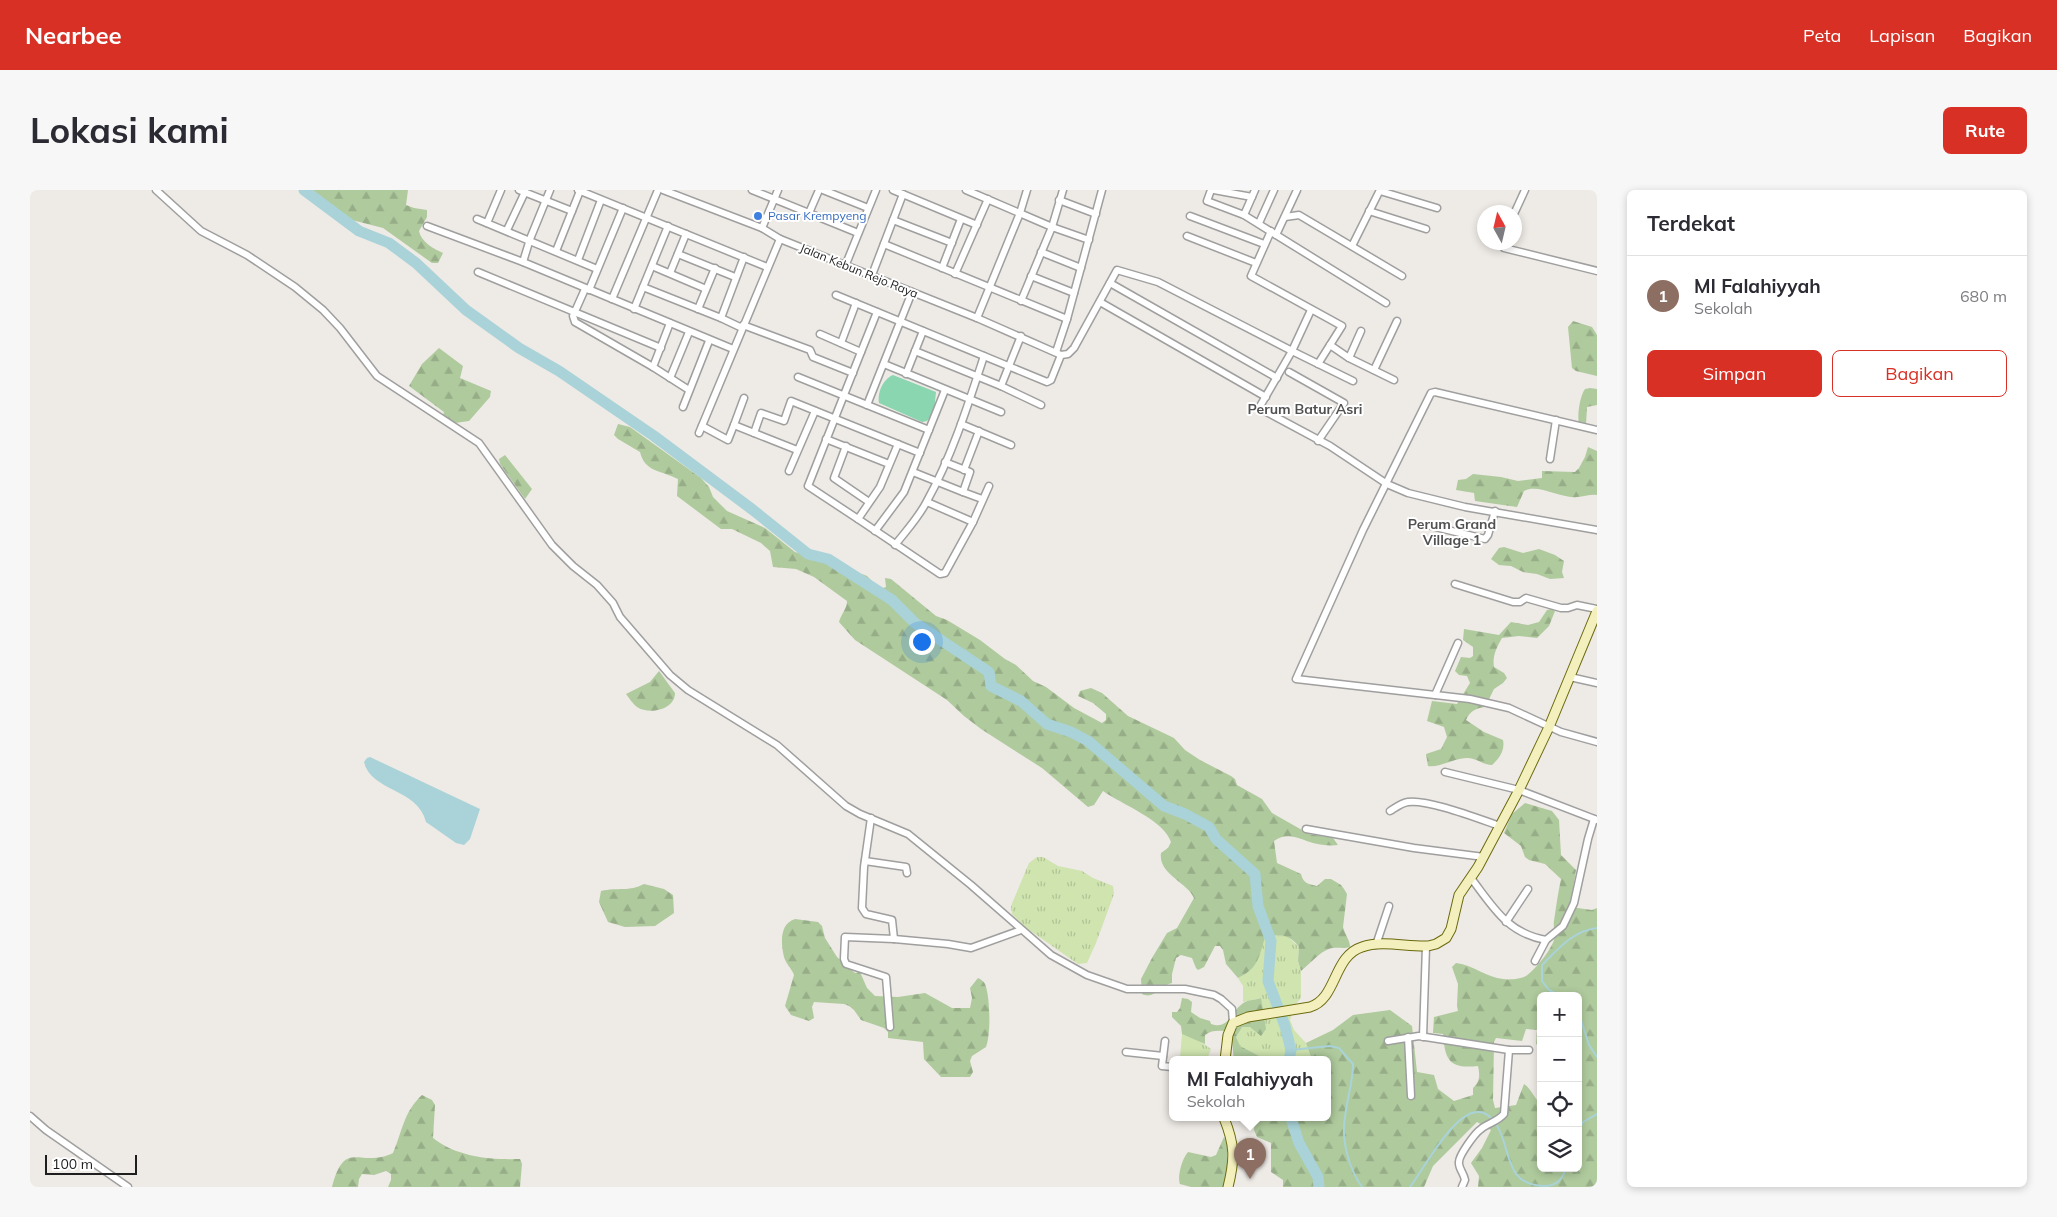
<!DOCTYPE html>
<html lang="id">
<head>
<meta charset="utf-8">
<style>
	body { margin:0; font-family:Mulish,sans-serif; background:#f7f7f7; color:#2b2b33 }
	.controls { position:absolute; right:15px; bottom:15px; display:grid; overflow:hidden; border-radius:8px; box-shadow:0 2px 8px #0003 }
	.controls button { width:45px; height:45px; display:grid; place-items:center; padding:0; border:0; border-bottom:1px solid #e1e1e2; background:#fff; color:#2b2b33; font:25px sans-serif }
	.compass { position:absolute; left:1447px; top:15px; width:45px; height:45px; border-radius:50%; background:#fff; box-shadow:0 2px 8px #0003; rotate:352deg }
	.scale { position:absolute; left:15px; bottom:12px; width:92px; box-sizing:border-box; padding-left:5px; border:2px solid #1e1e1e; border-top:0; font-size:14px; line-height:18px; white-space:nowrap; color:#1e1e1e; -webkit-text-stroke:4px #fff; paint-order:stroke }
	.you { position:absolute; left:891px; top:451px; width:18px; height:18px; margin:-12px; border:4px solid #fff; border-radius:50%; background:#1a73e8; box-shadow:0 0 0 8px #1a73e833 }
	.badge { display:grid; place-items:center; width:32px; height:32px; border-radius:50%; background:#d93025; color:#fff; font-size:16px; font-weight:700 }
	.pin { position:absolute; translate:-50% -41px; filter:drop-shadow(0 1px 2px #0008) }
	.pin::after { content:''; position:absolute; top:26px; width:18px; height:15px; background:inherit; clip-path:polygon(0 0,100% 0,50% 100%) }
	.popup { position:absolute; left:1139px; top:866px; width:162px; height:65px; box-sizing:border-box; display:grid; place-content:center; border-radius:8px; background:#fff; filter:drop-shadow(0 1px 4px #0005); font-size:16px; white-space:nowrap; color:#7c7c81 }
	.popup b { font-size:19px; color:#2b2b33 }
	.popup::after { content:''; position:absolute; left:50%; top:100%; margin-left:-10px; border:10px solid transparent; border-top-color:#fff }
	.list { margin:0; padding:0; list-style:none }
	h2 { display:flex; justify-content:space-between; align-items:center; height:65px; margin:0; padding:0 20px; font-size:21px }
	h2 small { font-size:16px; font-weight:400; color:#7c7c81 }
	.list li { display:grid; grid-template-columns:32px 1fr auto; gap:15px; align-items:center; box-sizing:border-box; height:80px; padding:0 20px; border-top:1px solid #e1e1e2 }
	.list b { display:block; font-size:19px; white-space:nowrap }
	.list p { margin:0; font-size:16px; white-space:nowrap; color:#7c7c81 }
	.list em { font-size:16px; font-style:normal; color:#7c7c81 }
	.actions { display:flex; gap:10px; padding:15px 20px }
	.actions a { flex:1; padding:11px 0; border:1px solid #d93025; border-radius:8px; text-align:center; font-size:18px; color:#d93025 }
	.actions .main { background:#d93025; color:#fff }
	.icon { flex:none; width:28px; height:28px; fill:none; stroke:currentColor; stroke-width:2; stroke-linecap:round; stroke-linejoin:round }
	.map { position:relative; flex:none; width:1567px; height:997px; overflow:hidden; border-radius:8px }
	header { display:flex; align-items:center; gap:30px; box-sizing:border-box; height:70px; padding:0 25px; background:#d93025; color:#fff }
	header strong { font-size:24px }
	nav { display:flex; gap:28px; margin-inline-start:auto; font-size:18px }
	.intro { display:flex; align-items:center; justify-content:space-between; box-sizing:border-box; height:120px; padding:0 30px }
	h1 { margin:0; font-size:35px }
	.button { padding:12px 22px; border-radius:8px; background:#d93025; color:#fff; font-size:18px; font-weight:700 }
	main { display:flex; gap:30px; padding:0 30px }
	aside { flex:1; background:#fff; border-radius:8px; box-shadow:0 2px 8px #0003 }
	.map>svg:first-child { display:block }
	.grass { fill:url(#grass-tufts) }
	.forest { fill:url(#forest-firs); fill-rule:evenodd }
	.pitch { fill:#8ad6b0 }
	.water { fill:#a9d3d8 }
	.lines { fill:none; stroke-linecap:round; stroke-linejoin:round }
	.stream { stroke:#a9d3d8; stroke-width:2 }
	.river { stroke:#a9d3d8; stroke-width:11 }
	.street-casing { stroke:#9f9f9f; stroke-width:9 }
	.secondary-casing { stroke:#6b6a0f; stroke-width:11 }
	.street { stroke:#fff; stroke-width:6 }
	.secondary { stroke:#f4f0bd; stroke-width:9 }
	.shop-dot { fill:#3f7fe0; stroke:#fff; stroke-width:2 }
	.labels { text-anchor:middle; stroke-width:4; stroke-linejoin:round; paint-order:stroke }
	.shop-label { font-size:12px; fill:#366cbe; stroke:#fff; text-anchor:start }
	.street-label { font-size:12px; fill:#1e1e1e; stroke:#fff }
	.neighbourhood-label { font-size:14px; font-weight:bold; fill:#515151; stroke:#fff }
</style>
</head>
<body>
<header>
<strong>Nearbee</strong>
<nav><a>Peta</a><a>Lapisan</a><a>Bagikan</a></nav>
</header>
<div class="intro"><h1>Lokasi kami</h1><a class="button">Rute</a></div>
<main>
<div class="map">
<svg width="1567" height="997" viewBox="0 0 1567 997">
	<defs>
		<pattern id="grass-tufts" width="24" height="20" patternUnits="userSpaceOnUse" patternTransform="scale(1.25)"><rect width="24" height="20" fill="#cfe4af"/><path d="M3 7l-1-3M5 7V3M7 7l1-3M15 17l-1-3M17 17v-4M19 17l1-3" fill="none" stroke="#b1c396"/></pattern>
		<pattern id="forest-firs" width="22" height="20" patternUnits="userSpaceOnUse" patternTransform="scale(1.25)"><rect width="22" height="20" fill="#afca9d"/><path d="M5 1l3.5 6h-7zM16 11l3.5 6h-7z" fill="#96ad87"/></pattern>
	</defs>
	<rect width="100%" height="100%" fill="#eeeae5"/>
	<!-- grass -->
	<g class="grass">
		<path d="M1007 667H1013L1028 676 1052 681 1063 688 1083 696 1084 704 1066 753 1057 773 1048 774 995 737 982 724 981 716 999 673Z"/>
		<path d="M1246 745 1257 746 1269 757 1268 771 1271 782V808L1265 815 1260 830 1264 840 1276 853 1282 870H1233L1231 867 1209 856 1206 847 1211 837H1220L1231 808 1213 812V796L1208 788C1226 780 1229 766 1234 748Z"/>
		<path d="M1152 844 1165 848 1181 859 1177 870H1154L1150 868Z"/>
	</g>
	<!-- forest -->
	<g class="forest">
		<path d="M282 0H378L376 15 384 18 397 20V27L389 41C391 52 404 59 413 63L408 73H402L353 38 318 29Z"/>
		<path d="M1543 131 1562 137 1567 145V186L1546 181 1542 178 1538 137Z"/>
		<path d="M409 158 433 176 430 188 461 201 460 207 439 231 425 233 413 226 414 222 379 196 392 174Z"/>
		<path d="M1560 198 1567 199V215L1557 217 1556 235 1549 233C1547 224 1550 206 1555 199Z"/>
		<path d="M588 234 600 237 671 288 679 297 683 307 697 321 735 338 765 362 789 369 820 385 832 384 837 386 850 399 856 397 855 388 861 389 906 426 917 430 950 450 975 469 986 475 1003 491 1016 497 1044 518 1072 533 1076 530V524L1063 513 1048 506 1050 501 1061 498 1072 503 1098 526 1144 548 1155 560 1170 570 1201 586 1205 589 1207 595 1232 609 1242 623 1279 644 1303 648 1308 655C1300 656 1291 655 1283 653 1270 649 1258 641 1244 651L1247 673 1271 684C1273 693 1278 694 1287 696L1295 689H1301L1311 695 1314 699 1317 704 1313 737C1315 745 1320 750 1320 757 1313 759 1309 757 1303 758 1292 759 1280 774 1271 781L1268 771 1269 757C1259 744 1249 744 1235 747 1229 767 1228 779 1208 788L1196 774 1193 760 1190 756H1185L1174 777 1168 780 1166 778 1162 768 1151 765 1146 768 1142 784V793C1131 795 1124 810 1112 804L1111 789 1122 768 1137 743 1147 738 1164 708C1157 692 1128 684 1131 663L1138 658 1141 652C1134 630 1091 614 1073 601L1064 615 1058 617 1012 578 951 539 934 526 917 510 825 450 809 432C811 424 817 419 817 411L784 387 766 379 743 377 740 361 731 353 702 339H691L647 306 648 289C630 280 615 282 610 262L588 249 584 245Z"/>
		<path d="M1558 257 1567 261V305C1560 304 1554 307 1547 307 1531 309 1508 293 1494 301L1487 317 1445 311 1444 303 1426 300 1428 290 1436 289 1443 284 1471 287 1488 291 1512 288V281L1545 282 1549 278 1555 267Z"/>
		<path d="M475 265 502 299 495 309 470 274 469 269Z"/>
		<path d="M1474 357 1493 363 1509 359 1525 365 1534 371 1532 382 1534 388 1520 389 1507 384 1493 382 1481 376 1469 375 1461 369 1469 358Z"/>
		<path d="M1521 419 1525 421 1519 436 1507 448 1489 446 1472 448C1467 457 1462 466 1464 477L1474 483 1477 488 1473 493 1464 499 1455 517C1446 518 1440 521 1436 530L1454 542 1473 550C1475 560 1470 568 1462 575 1452 575 1446 567 1436 568 1423 569 1408 578 1398 576L1396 564 1411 559 1417 547 1414 537 1397 531 1402 511 1427 514 1440 493 1437 486 1429 485 1425 481 1431 467 1440 468 1443 466V457L1433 450 1434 439 1469 445 1481 432 1498 435 1509 432 1517 420Z"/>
		<path d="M629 481 645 503C645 520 619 525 607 517 603 514 599 508 596 504L620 492Z"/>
		<path d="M1495 613 1522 621 1529 630 1531 665 1546 680 1540 717 1562 720 1567 718V997H1448L1449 986 1441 973 1452 958 1461 940 1447 932 1403 976 1394 997H1253V990L1241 982V953L1227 947 1224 940 1225 928H1298V870H1282L1276 853 1303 840 1323 825 1360 820 1382 836 1387 882 1404 885 1408 899 1424 911 1443 905V898C1450 891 1450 886 1448 876 1420 879 1415 871 1413 844L1403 843 1404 827 1428 821 1427 816 1428 794 1422 777 1426 773C1444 775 1457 788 1473 789 1479 790 1491 789 1496 786 1505 780 1524 757 1525 746 1525 741 1523 736 1524 731 1526 717 1528 703 1531 689L1515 674 1499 670 1495 667 1491 656 1474 643 1482 624ZM1511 806H1548V978H1511V913C1503 908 1502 899 1494 894L1486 915 1465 918 1463 910 1464 852 1466 848 1492 851 1496 839 1507 840 1506 854 1511 857Z"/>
		<path d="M614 694 634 699 643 705 644 723 625 736 595 737 578 732 569 712 571 701C588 697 599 702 614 694Z"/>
		<path d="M765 729 788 732 792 736 795 748 807 767 825 783 830 782 837 798 845 806 868 807 895 803 922 818H940L942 808 940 798 948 788C952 790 955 792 956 797 960 810 961 845 956 857L942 866 940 871 943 882 940 887H911L894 869 893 852 858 848V842L854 838 831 830 824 820 819 816 814 814 784 812 782 817 784 828 779 831 761 825 755 816 764 785C762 779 756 774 754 767 751 754 749 734 765 729Z"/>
		<path d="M1152 808 1158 809 1162 812 1161 822 1170 828 1180 831 1181 834C1199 840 1201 822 1212 814 1216 810 1225 810 1231 808L1236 839 1231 846 1220 837H1212L1206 847 1210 856 1231 867 1233 870H1204L1201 842C1192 841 1183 839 1175 845V854L1152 844 1151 836 1142 827V822H1147L1150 818Z"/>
		<path d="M392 905 402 910 405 915 403 948C427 967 460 970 490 969L492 974 490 997H358L361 990V984L356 981 344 985 332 984 329 989 328 997H302C315 947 330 979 363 963 373 940 373 923 392 905Z"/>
		<path d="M1194 947 1197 950V980L1193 997H1161L1150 994C1147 986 1152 969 1158 962L1181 967 1186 965Z"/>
	</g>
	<!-- pitch -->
	<path class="pitch" d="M863 185 906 202 904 222 897 231 892 232 849 213C847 203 853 189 863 185Z"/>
	<!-- water -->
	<path class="water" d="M340 567 450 619 440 649 434 655 426 653 396 632C388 598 341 602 334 572L337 568Z"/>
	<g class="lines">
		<!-- stream -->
		<g class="stream">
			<path d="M1530 806 1519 800 1512 791V775C1529 758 1543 741 1567 738"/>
			<path d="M1548 821 1559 855 1567 867"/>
			<path d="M1261 860 1300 856 1309 858 1323 874C1323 892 1317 909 1315 927 1311 950 1319 979 1332 997"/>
			<path d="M1466 934C1482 958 1473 995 1514 996 1527 996 1532 990 1536 978"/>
			<path d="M1548 941 1553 932 1567 924"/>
			<path d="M1380 997C1394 980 1435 896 1463 930"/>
		</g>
		<!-- river -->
		<g class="river">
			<path d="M274 0 329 41 359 53 386 73 436 120 489 158 529 181 624 246 723 320 778 364 798 369 862 410 885 433 959 482 961 496 991 511 1017 534 1041 542 1058 551 1134 616 1155 624 1179 637 1186 649 1225 684 1228 716 1241 751 1238 791 1255 836 1261 860 1259 870"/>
			<path d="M1261 928 1269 953 1288 987 1289 997"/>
		</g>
		<!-- street casing -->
		<g class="street-casing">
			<g id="street">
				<path d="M126 0 171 41 217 65 265 97 293 120 310 138 347 186 449 253 522 355 543 376 567 395 583 413 590 427 640 485 658 500 747 555 816 616 830 624 878 644 941 695 1021 765 1057 785 1097 799H1155L1184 805 1191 809 1202 819 1203 833"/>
				<path d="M489 0 542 21"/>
				<path d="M548 0 737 77"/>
				<path d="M633 0 732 38 750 49 947 128 1031 165 1038 164 1044 158 1087 80 1128 92 1262 161 1281 120"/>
				<path d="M722 0 828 43"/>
				<path d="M793 0 838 18"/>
				<path d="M863 0 947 35"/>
				<path d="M936 0 1022 37 1059 50"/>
				<path d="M1181 0 1177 11 1214 25 1356 113"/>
				<path d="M1184 0 1222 7"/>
				<path d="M1350 1 1407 18"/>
				<path d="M1029 10 1066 24"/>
				<path d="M1339 21 1396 39"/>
				<path d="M779 23 789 0"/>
				<path d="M1484 24 1495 0"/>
				<path d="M1214 25 1225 0"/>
				<path d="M1160 26 1234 54"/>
				<path d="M1255 27 1269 25 1372 86"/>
				<path d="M447 29 567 79"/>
				<path d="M863 30 922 53"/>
				<path d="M457 33 471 0"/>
				<path d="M1229 33 1244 0"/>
				<path d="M397 36 493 72 703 159"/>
				<path d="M732 38 748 0"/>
				<path d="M477 40 495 2"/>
				<path d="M1241 41 1221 86 1312 136 1288 174"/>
				<path d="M1246 45 1267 0"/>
				<path d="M1157 46 1226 73"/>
				<path d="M1472 52 1474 58 1567 81"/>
				<path d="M854 54 1037 129"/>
				<path d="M1322 56 1350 0"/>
				<path d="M526 61 550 1"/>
				<path d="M1011 62 1051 78"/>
				<path d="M648 64 705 87"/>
				<path d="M548 70 571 10"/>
				<path d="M493 72 500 49 520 0"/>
				<path d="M816 74 846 0"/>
				<path d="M622 76 676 99"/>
				<path d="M912 78 931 29"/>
				<path d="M448 82 631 158"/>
				<path d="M640 83 656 44"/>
				<path d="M925 84 958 9"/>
				<path d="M842 85 873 4"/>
				<path d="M1001 86 1044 103"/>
				<path d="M1080 93 1247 188"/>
				<path d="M613 97 691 128 712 138"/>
				<path d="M555 99 543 126 545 132 623 177"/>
				<path d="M559 100 593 18"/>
				<path d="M806 105 1017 192 1021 190 1031 165"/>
				<path d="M582 109 628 0"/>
				<path d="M991 111 1022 37 1033 0"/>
				<path d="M1070 112 1236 207"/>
				<path d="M604 119 638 36"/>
				<path d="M668 119 685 78"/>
				<path d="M691 128 714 67"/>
				<path d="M947 128 990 23 997 0"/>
				<path d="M640 133 623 177 659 200"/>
				<path d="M713 135 780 160 783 167 823 183"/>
				<path d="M790 144 831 162 778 296 828 329"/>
				<path d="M811 153 826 113"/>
				<path d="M1300 155 1319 168 1364 190"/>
				<path d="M885 161 971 196 1011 215"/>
				<path d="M831 162 847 122"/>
				<path d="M1026 162 1037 129 1072 0"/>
				<path d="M1319 168 1331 141"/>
				<path d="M854 174 971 222"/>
				<path d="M1344 180 1367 131"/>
				<path d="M1259 182 1314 213 1288 251"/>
				<path d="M876 184 893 141"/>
				<path d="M768 187 899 240"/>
				<path d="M640 188 659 142"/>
				<path d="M1323 191 1262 161 1229 218 1300 256 1357 294 1378 303 1435 317 1567 340"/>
				<path d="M971 196 991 146"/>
				<path d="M714 208 704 235 767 260"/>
				<path d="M837 215 882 102"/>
				<path d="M653 217 679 151"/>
				<path d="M931 234 981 255"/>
				<path d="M672 236 698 250 704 235"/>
				<path d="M1567 240 1405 202 1401 203 1333 340 1266 489 1440 509 1479 518 1531 542 1567 552"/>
				<path d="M669 243 750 49"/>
				<path d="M724 243 731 223 754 231 761 211 890 263"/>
				<path d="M796 249 859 274"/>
				<path d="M868 254 850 297 828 329 910 384 915 383 943 332 959 296"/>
				<path d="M816 256 804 288 839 312"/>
				<path d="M1520 269 1526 230"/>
				<path d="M915 272 940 282 933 302 952 309"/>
				<path d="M934 280 949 241"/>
				<path d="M759 281 785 221"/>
				<path d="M883 282 933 302"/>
				<path d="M897 312 943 332"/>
				<path d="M1397 335 1455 349 1458 345 1465 321"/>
				<path d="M845 341 874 302 915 200"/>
				<path d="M865 355C876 341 889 327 897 311 922 266 938 215 954 166"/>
				<path d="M1425 394 1483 412H1490L1496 408 1531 418H1538L1547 415 1567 419"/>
				<path d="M1540 487 1567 493"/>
				<path d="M1405 505 1428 453"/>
				<path d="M1415 582 1489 600 1567 630"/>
				<path d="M1360 621C1365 618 1371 613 1378 612 1398 609 1449 629 1470 636"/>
				<path d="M841 628 834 677 832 718 836 724 862 730 864 749"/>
				<path d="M1276 639 1384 658 1454 667"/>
				<path d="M835 671 876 677 877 683"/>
				<path d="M1441 688C1463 717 1477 743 1516 750"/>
				<path d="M1476 732 1498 699"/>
				<path d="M1346 755 1359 716"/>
				<path d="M1505 771 1516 750 1533 736 1544 713 1558 649 1564 629"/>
				<path d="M860 837 856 787 816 774 814 769 815 747 864 749 918 754 941 758 991 740"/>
				<path d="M1378 847 1381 906"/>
				<path d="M1393 847 1396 756"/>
				<path d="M1135 851 1132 876 1142 877"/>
				<path d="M1358 851 1389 846 1479 860H1499"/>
				<path d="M1096 862 1133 866"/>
				<path d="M0 926 16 940 98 997"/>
				<path d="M1432 997 1435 990C1434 983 1428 978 1429 972 1429 965 1445 943 1451 939 1458 933 1467 932 1474 924L1479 860"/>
			</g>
		</g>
		<!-- secondary casing -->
		<g class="secondary-casing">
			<g id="secondary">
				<path d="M1195 870 1198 845 1203 833 1218 827 1280 817C1307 809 1303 766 1332 757 1352 750 1377 757 1398 756L1406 754 1416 748 1421 739 1429 705 1448 677 1489 600 1519 537 1567 421"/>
				<path d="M1194 928C1205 955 1205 969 1198 997"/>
			</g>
		</g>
		<!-- street -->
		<use href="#street" class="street"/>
		<!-- secondary -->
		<use href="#secondary" class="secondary"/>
	</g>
	<!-- markers -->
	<circle class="shop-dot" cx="728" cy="26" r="5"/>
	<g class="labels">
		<!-- shop labels -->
		<g class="shop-label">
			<text x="738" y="30">Pasar Krempyeng</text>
		</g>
		<!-- street labels -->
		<g class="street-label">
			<text transform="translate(829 81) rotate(22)" y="4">Jalan Kebun Rejo Raya</text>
		</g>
		<!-- neighbourhood labels -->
		<g class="neighbourhood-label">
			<text x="1275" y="224">Perum Batur Asri</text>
			<text x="1422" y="339">Perum Grand<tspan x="1422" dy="16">Village 1</tspan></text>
		</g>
	</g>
</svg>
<div class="controls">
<button>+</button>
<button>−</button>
<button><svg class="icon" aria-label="locate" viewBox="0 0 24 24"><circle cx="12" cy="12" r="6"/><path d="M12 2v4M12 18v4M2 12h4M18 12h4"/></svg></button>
<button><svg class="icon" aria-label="layers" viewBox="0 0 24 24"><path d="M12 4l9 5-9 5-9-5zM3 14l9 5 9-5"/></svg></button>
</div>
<svg class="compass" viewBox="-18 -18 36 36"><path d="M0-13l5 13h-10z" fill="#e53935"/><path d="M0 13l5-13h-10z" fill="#7c7c81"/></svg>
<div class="scale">100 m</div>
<div class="you"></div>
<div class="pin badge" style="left:1220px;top:989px;background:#8d6e63">1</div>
<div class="popup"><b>MI Falahiyyah</b>Sekolah</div>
</div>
<aside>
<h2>Terdekat<small></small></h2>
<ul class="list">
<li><span class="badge" style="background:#8d6e63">1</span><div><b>MI Falahiyyah</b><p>Sekolah</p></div><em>680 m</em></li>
</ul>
<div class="actions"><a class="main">Simpan</a><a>Bagikan</a></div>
</aside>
</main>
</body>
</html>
